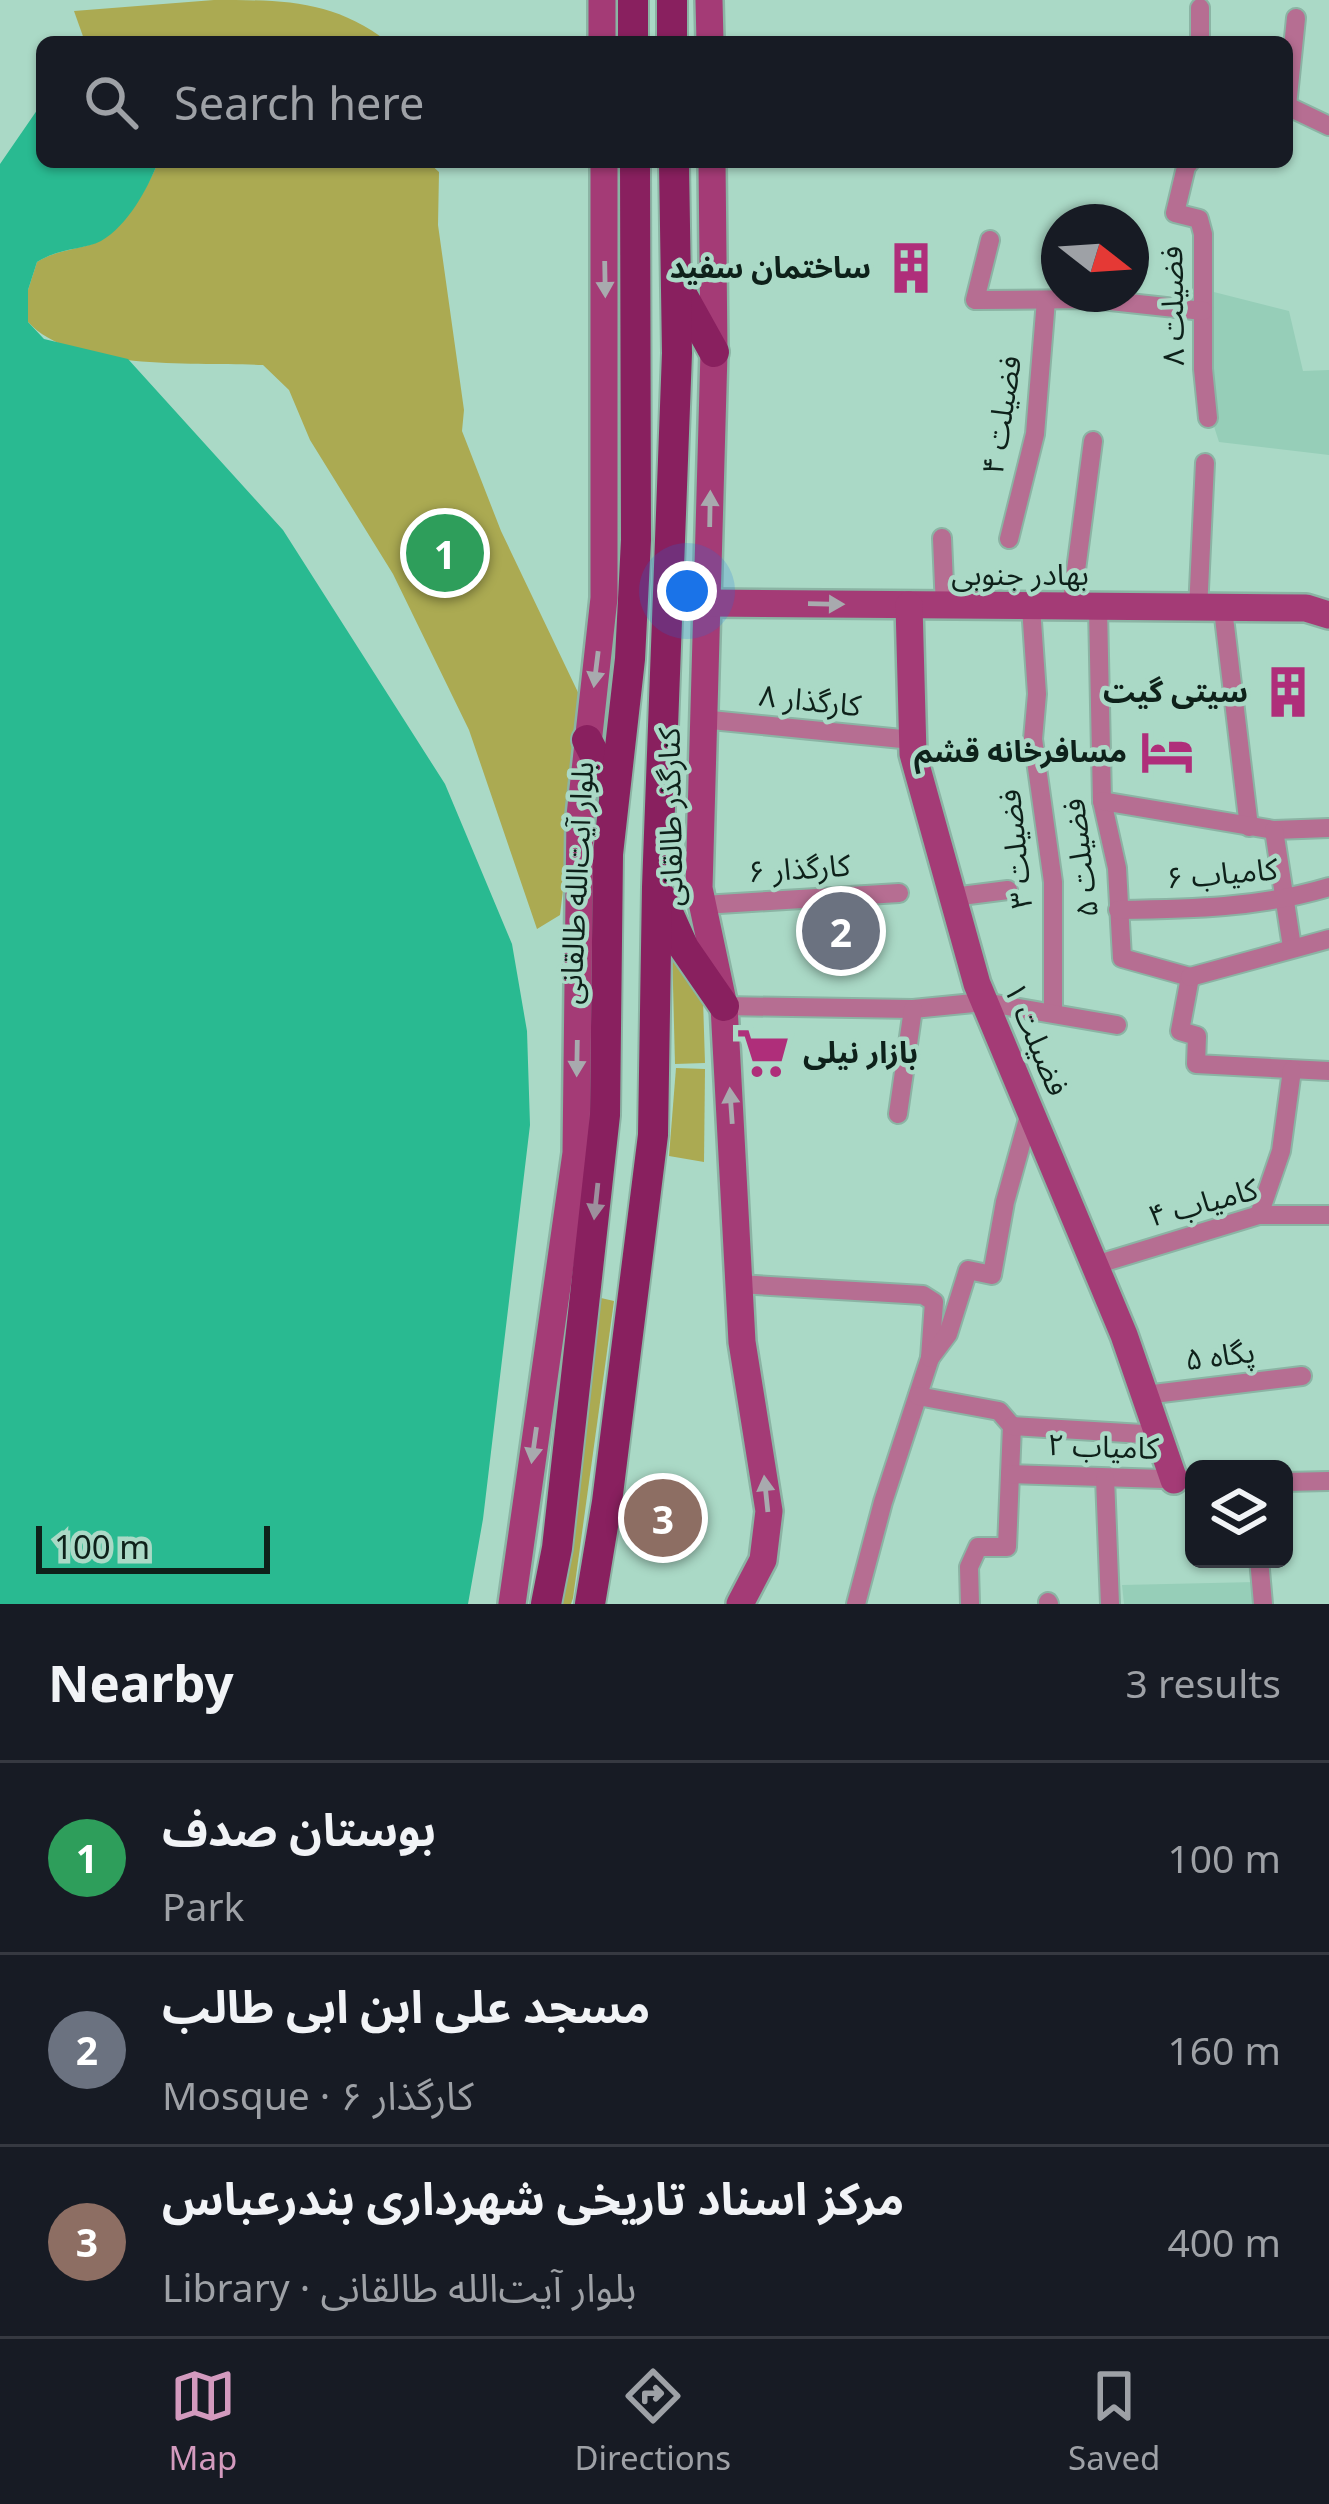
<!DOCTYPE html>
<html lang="en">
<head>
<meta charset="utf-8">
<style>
	body { margin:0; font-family:"Noto Sans","Noto Sans Arabic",sans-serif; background:#242831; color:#f1f3f6 }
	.controls { position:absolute; right:36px; bottom:36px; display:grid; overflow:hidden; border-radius:18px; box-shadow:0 3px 9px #0004 }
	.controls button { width:108px; height:108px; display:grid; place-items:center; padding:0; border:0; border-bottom:3px solid #363941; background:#171b24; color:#f1f3f6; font:60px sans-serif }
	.compass { position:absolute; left:1041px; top:204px; width:108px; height:108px; border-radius:50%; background:#171b24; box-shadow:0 3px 9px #0004; rotate:107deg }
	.scale { position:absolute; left:36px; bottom:30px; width:234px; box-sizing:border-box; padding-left:12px; border:6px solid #0e211a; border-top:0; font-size:33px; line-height:42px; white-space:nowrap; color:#0e211a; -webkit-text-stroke:9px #aad9c6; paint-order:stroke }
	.you { position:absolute; left:687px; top:591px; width:42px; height:42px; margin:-30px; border:9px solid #fff; border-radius:50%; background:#1a73e8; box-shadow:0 0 0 18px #1a73e833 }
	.badge { display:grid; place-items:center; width:78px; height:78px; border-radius:50%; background:#d39abe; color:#fff; font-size:39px; font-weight:700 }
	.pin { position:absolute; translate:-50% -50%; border:6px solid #fff; box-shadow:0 3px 12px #0006 }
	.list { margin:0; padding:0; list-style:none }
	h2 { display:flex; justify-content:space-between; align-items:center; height:156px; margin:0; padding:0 48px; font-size:51px }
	h2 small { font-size:39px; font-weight:400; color:#9ea1a6 }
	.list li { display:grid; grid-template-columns:78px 1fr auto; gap:36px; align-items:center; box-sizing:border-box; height:192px; padding:0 48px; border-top:3px solid #363941 }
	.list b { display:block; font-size:45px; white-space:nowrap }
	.list p { margin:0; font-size:39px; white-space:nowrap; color:#9ea1a6 }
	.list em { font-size:39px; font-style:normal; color:#9ea1a6 }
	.icon { flex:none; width:66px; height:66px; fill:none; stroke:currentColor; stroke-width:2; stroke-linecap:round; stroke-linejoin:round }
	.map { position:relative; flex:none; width:1329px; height:1604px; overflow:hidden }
	.search { position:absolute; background:#171b24; box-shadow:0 3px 9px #0004; left:36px; right:36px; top:36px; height:132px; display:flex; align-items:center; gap:30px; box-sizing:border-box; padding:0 42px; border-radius:18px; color:#9ea1a6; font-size:45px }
	.sheet { height:732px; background:#171b24 }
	nav { display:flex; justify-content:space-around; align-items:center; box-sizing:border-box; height:168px; border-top:3px solid #363941; background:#171b24; font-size:33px; color:#9ea1a6 }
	nav a { display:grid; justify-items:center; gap:6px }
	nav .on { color:#d39abe }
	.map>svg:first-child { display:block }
	.built { fill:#96ceb8 }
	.green { fill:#abaa52 }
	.water { fill:#29ba91 }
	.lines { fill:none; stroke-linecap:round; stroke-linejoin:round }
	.street-casing { stroke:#8bb4a4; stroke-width:22 }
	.secondary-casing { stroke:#8bb4a4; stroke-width:32 }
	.primary-casing { stroke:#8bb4a4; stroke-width:34 }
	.street { stroke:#b66e92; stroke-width:18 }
	.secondary { stroke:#a43b76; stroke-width:27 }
	.primary { stroke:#89205f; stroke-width:30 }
	.oneway { fill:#a8aaae }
	.oneway2 { fill:#9d8f9d }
	.labels { text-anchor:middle; stroke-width:9; stroke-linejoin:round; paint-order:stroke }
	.poi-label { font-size:30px; font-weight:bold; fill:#0e211a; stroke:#aad9c6; text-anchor:end }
	.street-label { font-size:30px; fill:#0e211a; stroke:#aad9c6 }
</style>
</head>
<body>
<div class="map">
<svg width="1329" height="1604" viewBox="0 0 1329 1604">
	<rect width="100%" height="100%" fill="#aad9c6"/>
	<!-- built -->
	<g class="built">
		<path d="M1202 289 1289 311 1303 371 1329 370V455L1219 442 1209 411Z"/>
		<path d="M1256 1582 1258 1604H1124L1122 1585Z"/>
	</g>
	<!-- green -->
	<g class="green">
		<path d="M214 0C284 0 333 0 388 42H85L74 11Z"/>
		<path d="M158 162H428L439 172 438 225 464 410 462 431 501 531 585 707 560 915 537 929 469 730 393 574 310 440 289 390 263 365C198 362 74 372 28 322V290L37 262C59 248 87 249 101 240 126 224 147 190 158 162Z"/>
		<path d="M672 946 703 1000 705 1063 675 1064Z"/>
		<path d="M676 1068 705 1069 704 1162 669 1156Z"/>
		<path d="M601 1298 614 1301 573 1598 571 1604H561Z"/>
	</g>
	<!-- water -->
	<path class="water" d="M42 103V162H158C147 190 128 225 101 241 84 250 61 247 37 262L28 290V322L44 339 128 359 283 530 445 784 512 944 527 1031 530 1125 483 1519 468 1604H0V164Z"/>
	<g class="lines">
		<!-- street casing -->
		<g class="street-casing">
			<g id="street">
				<path d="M1200 8V42"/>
				<path d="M1287 106 1296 18"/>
				<path d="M1287 106 1329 126"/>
				<path d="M1190 162 1186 167 1175 213 1199 219 1203 234V369L1208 418"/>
				<path d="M990 240 975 300 1092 299 1203 311"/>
				<path d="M942 538 945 608"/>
				<path d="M1009 539 1035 434 1046 300"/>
				<path d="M1031 607 1037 694 1033 739 1053 882V1013"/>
				<path d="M1071 608 1093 441"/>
				<path d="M1098 608 1102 801 1117 868 1122 958 1190 977"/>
				<path d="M1223 609 1249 827"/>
				<path d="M1198 610 1205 463"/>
				<path d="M701 719 912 740"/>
				<path d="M1102 801 1274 830 1329 828"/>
				<path d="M1274 830 1292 947"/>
				<path d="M953 897 1008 890"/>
				<path d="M703 905 899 893"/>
				<path d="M1118 910C1191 909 1259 908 1329 887"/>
				<path d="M1190 977 1180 1031 1197 1036 1196 1064 1329 1071"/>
				<path d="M1190 977 1329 939"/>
				<path d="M724 1006 913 1009 984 1002 1117 1025"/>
				<path d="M898 1114 913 1009"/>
				<path d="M1259 1215 1281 1151 1292 1070"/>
				<path d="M1095 1265 1259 1215H1329"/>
				<path d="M738 1284 923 1295 934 1302 930 1358 883 1502 856 1604"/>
				<path d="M930 1358 948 1334 968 1270 992 1275 1005 1202 1030 1112"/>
				<path d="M1145 1395 1302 1376"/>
				<path d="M918 1396 999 1411 1012 1426 1007 1547H978L969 1567 970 1604"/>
				<path d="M1012 1426 1159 1435"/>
				<path d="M1010 1474 1194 1480"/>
				<path d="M1105 1478 1110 1604"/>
				<path d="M1284 1482 1329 1481"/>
				<path d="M1259 1559 1263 1604"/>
				<path d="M1048 1602 1049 1604"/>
			</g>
		</g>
		<!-- secondary casing -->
		<g class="secondary-casing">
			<g id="secondary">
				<path d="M602 0V42"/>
				<path d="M709 0 710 42"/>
				<path d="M712 162 714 352 699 888 724 1006 742 1342 769 1511 763 1560 740 1604"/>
				<path d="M709 603 1306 608 1329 615"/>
				<path d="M909 605 913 754 977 984 1124 1335 1174 1480"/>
				<path d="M512 1604 576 1153 580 816 604 598V162"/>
			</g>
		</g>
		<!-- primary casing -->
		<g class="primary-casing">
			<g id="primary">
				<path d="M633 0V42"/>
				<path d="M672 0V42"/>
				<path d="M679 289 714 352"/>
				<path d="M587 740 614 793"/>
				<path d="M661 897 684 948 724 1006"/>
				<path d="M546 1604 557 1548 605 1115 608 854 630 659 636 540 635 162"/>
				<path d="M590 1604 607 1502 653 1135 657 887 677 353 674 162"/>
			</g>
		</g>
		<!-- street -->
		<use href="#street" class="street"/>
		<!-- secondary -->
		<use href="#secondary" class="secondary"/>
		<!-- primary -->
		<use href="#primary" class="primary"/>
	</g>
	<!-- one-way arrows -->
	<defs><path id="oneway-solid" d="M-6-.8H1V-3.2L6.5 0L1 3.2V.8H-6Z" transform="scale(3)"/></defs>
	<g class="oneway">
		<use href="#oneway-solid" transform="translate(605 279) rotate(89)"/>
		<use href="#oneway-solid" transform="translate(710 509) rotate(-89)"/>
		<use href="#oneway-solid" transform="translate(826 604) rotate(1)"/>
		<use href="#oneway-solid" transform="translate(596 669) rotate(97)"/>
		<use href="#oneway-solid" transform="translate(577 1058) rotate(91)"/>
		<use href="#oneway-solid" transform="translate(731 1106) rotate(-94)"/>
		<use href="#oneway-solid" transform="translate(534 1445) rotate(98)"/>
		<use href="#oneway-solid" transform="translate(766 1494) rotate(-96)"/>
	</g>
	<use class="oneway2" href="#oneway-solid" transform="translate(596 1201) rotate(96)"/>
	<!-- icons -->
	<defs>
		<g id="building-bare" transform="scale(4.14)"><path d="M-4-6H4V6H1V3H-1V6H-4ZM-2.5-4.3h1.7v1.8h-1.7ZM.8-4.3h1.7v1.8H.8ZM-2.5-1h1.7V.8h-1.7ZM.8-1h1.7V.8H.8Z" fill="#af2e7a" stroke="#aad9c6" stroke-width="2.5" paint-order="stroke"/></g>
		<g id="hotel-bare" transform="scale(4.14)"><path d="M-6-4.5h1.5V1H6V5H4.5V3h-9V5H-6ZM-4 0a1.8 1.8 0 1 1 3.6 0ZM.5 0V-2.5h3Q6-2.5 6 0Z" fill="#af2e7a" stroke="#aad9c6" stroke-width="2.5" paint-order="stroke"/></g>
		<g id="supermarket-bare" transform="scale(4.14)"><path d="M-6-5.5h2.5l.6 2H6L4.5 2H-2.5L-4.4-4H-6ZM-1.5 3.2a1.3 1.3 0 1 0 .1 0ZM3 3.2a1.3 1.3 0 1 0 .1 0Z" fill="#af2e7a" stroke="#aad9c6" stroke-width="2.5" paint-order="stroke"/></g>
	</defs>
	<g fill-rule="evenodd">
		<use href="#building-bare" x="911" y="268"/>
		<use href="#building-bare" x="1288" y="692"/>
		<use href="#hotel-bare" x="1167" y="752"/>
		<use href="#supermarket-bare" x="763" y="1053"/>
	</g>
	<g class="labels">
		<!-- poi labels -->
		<g class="poi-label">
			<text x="871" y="278">ساختمان سفید</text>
			<text x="1248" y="702">سیتی گیت</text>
			<text x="1127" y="762">مسافرخانه قشم</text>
			<text x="803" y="1063" text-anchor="start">بازار نیلی</text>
		</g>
		<!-- street labels -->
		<g class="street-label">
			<text transform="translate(1173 306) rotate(-91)" y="10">فضیلت ۸</text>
			<text transform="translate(1002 415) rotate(-81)" y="10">فضیلت ۴</text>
			<text x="1020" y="585">بهادر جنوبی</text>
			<text transform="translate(810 701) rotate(6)" y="10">کارگذار ۸</text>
			<text transform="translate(671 817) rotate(-91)" y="10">کنارگذر طالقانی</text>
			<text transform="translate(1016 849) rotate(-96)" y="10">فضیلت ۳</text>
			<text transform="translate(1081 858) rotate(-97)" y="10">فضیلت ۵</text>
			<text transform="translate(799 869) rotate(-4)" y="10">کارگذار ۶</text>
			<text transform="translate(1222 874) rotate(-5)" y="10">کامیاب ۶</text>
			<text transform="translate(577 883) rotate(-87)" y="10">بلوار آیت‌الله طالقانی</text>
			<text transform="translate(1036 1039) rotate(67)" y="10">فضیلت ۱</text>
			<text transform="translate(1203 1203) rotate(-15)" y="10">کامیاب ۴</text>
			<text transform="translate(1220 1356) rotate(-7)" y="10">پگاه ۵</text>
			<text transform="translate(1103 1447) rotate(2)" y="10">کامیاب ۲</text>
		</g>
	</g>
</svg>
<div class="controls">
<button><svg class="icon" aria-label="layers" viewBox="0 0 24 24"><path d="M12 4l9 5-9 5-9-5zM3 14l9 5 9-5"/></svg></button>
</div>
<svg class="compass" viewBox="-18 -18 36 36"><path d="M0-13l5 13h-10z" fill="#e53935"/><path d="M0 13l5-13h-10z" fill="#9ea1a6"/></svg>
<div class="scale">100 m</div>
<div class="you"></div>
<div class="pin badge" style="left:445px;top:553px;background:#2e9e5b">1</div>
<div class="pin badge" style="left:841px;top:931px;background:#6b7280">2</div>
<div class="pin badge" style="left:663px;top:1518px;background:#8d6e63">3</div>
<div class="search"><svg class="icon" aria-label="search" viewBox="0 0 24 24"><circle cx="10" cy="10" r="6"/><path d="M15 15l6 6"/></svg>Search here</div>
</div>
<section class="sheet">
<h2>Nearby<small>3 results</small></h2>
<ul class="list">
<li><span class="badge" style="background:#2e9e5b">1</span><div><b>بوستان صدف</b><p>Park</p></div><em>100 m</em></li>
<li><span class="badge" style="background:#6b7280">2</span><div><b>مسجد علی ابن ابی طالب</b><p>Mosque · کارگذار ۶</p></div><em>160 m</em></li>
<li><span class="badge" style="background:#8d6e63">3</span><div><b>مرکز اسناد تاریخی شهرداری بندرعباس</b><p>Library · بلوار آیت‌الله طالقانی</p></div><em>400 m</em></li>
</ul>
</section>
<nav>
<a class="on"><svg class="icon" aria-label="map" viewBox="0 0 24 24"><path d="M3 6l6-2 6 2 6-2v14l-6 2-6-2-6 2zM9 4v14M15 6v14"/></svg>Map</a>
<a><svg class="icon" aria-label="directions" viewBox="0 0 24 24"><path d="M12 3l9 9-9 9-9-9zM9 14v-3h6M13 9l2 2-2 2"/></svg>Directions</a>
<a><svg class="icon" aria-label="saved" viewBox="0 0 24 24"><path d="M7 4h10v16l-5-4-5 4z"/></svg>Saved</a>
</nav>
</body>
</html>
